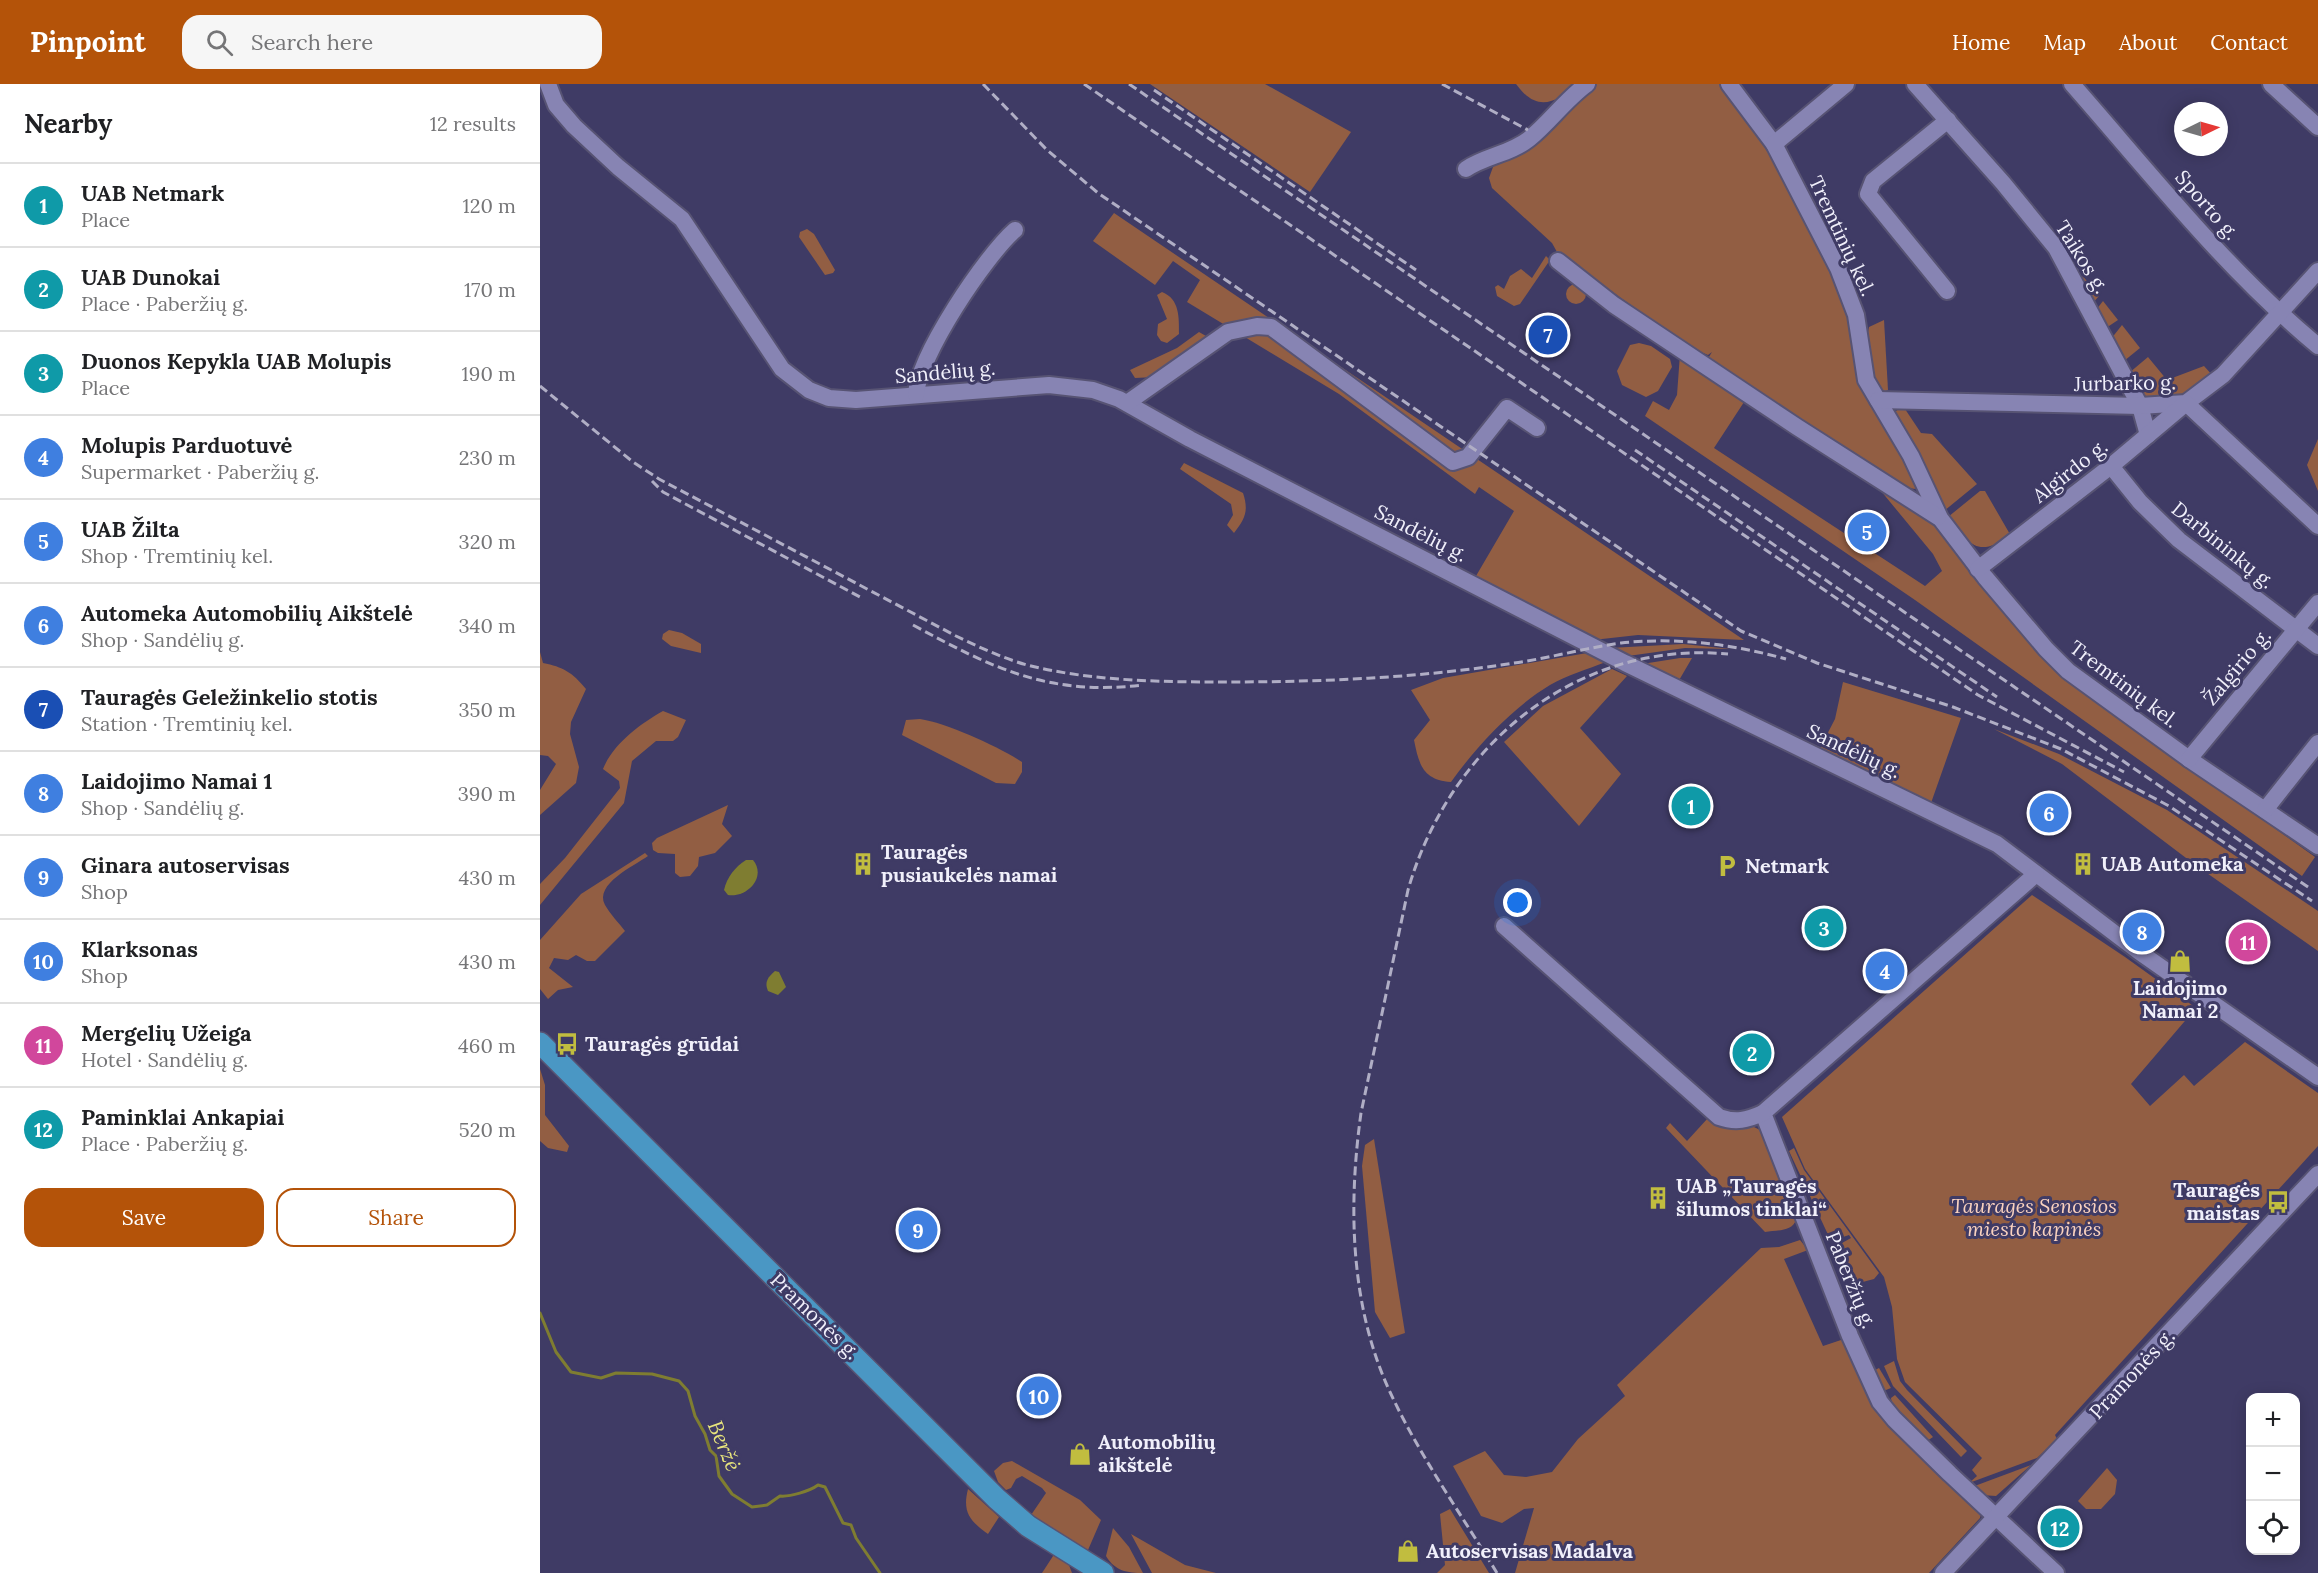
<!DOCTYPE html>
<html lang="en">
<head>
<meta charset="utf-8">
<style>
	body { margin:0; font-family:Lora,serif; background:#f6f6f6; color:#202124 }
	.controls { position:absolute; right:18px; bottom:18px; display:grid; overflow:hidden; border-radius:12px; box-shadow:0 3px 15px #0003 }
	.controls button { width:54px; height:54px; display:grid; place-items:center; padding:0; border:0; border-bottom:2px solid #e0e0e0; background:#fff; color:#202124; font:30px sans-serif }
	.compass { position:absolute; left:1634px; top:18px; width:54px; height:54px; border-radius:50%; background:#fff; box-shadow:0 3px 15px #0003; rotate:85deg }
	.you { position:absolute; left:978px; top:819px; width:21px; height:21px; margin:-15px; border:4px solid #fff; border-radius:50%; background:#1a73e8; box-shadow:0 0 0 9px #1a73e833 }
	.badge { display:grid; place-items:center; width:39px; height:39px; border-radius:50%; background:#b45309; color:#fff; font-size:20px; font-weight:700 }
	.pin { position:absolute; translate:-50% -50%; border:3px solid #fff; box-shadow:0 2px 6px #0006 }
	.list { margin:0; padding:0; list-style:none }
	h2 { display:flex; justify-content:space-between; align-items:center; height:78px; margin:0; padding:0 24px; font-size:26px }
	h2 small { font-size:20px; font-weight:400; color:#757577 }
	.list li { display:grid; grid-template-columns:39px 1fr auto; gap:18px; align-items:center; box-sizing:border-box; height:84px; padding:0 24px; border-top:2px solid #e0e0e0 }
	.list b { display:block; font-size:22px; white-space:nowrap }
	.list p { margin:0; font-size:20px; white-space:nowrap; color:#757577 }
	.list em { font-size:20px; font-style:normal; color:#757577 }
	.actions { display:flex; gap:12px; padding:18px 24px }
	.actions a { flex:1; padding:14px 0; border:2px solid #b45309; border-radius:18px; text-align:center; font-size:21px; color:#b45309 }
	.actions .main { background:#b45309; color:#fff }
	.icon { flex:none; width:33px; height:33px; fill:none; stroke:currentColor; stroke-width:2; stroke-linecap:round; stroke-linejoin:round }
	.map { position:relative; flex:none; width:1778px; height:1489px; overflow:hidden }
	header { display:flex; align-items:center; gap:36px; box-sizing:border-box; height:84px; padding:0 30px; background:#b45309; color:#fff }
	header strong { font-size:28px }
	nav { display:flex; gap:33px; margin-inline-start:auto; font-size:21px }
	.search { width:420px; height:54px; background:#f6f6f6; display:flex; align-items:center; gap:15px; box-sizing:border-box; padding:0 21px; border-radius:18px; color:#757577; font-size:22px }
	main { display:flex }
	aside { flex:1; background:#fff }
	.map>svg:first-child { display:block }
	.green { fill:#925e43 }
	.water { fill:#7f7d31 }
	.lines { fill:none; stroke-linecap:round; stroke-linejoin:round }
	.stream { stroke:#7f7d31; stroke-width:3 }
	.minor-casing { stroke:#575373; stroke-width:20 }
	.major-casing { stroke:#575373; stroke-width:24 }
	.minor { stroke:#8784b3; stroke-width:16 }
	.major { stroke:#4a97c4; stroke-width:21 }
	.rail { stroke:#b0aec5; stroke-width:3; stroke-dasharray:9 4.5; stroke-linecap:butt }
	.labels { text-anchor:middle; stroke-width:6; stroke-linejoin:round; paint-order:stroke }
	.street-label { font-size:20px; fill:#f1f0fb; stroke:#3f3b65 }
	.poi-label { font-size:20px; font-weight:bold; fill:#f1f0fb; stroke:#3f3b65; text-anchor:start }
	.park-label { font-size:20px; font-style:italic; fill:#fad2bf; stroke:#3f3b65 }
	.water-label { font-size:21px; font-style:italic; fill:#e8e57c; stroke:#3f3b65 }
</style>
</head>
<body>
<header>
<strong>Pinpoint</strong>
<div class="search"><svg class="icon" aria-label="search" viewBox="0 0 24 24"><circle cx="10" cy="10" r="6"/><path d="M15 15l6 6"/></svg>Search here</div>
<nav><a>Home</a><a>Map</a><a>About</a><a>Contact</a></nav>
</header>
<main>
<aside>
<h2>Nearby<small>12 results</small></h2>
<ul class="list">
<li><span class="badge" style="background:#0f9aa8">1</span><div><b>UAB Netmark</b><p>Place</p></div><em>120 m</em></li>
<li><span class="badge" style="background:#0f9aa8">2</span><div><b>UAB Dunokai</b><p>Place · Paberžių g.</p></div><em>170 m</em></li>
<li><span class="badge" style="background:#0f9aa8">3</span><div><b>Duonos Kepykla UAB Molupis</b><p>Place</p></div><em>190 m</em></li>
<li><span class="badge" style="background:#3f7fe0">4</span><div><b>Molupis Parduotuvė</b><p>Supermarket · Paberžių g.</p></div><em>230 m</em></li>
<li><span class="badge" style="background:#3f7fe0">5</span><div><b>UAB Žilta</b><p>Shop · Tremtinių kel.</p></div><em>320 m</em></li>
<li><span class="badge" style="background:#3f7fe0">6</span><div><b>Automeka Automobilių Aikštelė</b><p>Shop · Sandėlių g.</p></div><em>340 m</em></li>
<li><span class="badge" style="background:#1a4fb4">7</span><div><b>Tauragės Geležinkelio stotis</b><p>Station · Tremtinių kel.</p></div><em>350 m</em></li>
<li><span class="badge" style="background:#3f7fe0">8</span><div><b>Laidojimo Namai 1</b><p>Shop · Sandėlių g.</p></div><em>390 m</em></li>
<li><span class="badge" style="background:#3f7fe0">9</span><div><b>Ginara autoservisas</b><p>Shop</p></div><em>430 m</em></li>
<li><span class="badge" style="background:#3f7fe0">10</span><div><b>Klarksonas</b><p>Shop</p></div><em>430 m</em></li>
<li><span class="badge" style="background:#d1479c">11</span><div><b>Mergelių Užeiga</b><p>Hotel · Sandėlių g.</p></div><em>460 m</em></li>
<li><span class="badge" style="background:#0f9aa8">12</span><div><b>Paminklai Ankapiai</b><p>Place · Paberžių g.</p></div><em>520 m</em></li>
</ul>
<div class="actions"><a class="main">Save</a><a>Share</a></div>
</aside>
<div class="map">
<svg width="1778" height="1489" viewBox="0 0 1778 1489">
	<rect width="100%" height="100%" fill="#3f3b65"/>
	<!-- green -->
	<g class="green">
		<path d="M610 0H725L811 48 770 108Z"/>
		<path d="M976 0H1040C1015 18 998 30 976 0Z"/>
		<path d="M1054 0H1179L1229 68 1292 185 1349 344 1376 405 1367 404 1167 276 1172 268 1168 271 1149 263 1017 168 1012 159 952 104 949 94 953 83Z"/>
		<path d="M574 129 1204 556 1098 551 1053 556 936 492 974 427 939 403 935 410 799 310 647 218 660 196 633 177 615 201 553 157Z"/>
		<path d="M267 145 274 150 295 186 293 189 285 191 259 153 260 148Z"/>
		<path d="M1006 172 1010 176 980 220 974 222 957 212 955 203 958 201 964 205 970 192 981 185 992 194Z"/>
		<path d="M1542 191 1559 212 1552 220 1538 193Z"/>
		<circle cx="1036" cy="210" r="10"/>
		<path d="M622 208C640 215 639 234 639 250L627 259 621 257 617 251 618 240 627 235 617 211Z"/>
		<path d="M1563 217 1578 236 1566 244 1556 226Z"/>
		<path d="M1344 236 1348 306 1341 309C1331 289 1324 265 1329 243Z"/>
		<path d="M1582 241 1600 264 1584 277 1571 255Z"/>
		<path d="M659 248 666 252 665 257 615 293 595 294 590 286 637 264Z"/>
		<path d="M1099 259 1111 262 1130 275 1132 283 1118 307 1106 313 1082 301 1077 287 1090 261Z"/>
		<path d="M1140 270 1206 315 1174 364 1385 502 1402 487 1393 470 1341 407 1360 416 1399 443 1455 517 1518 587 1633 675 1669 697 1775 773 1762 792 1375 516 1105 332 1113 317 1129 326 1137 311Z"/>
		<path d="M1608 273 1627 296 1664 282 1673 292 1642 314 1603 315 1589 289Z"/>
		<path d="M1359 325H1365L1381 349 1392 350 1437 400 1404 427 1356 333V327Z"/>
		<path d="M1778 355V407L1767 381Z"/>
		<path d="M644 379 703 409C709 427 705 435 694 449L687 441 693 431 691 420 640 385Z"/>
		<path d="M1440 407H1445L1471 452C1436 474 1431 461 1408 433Z"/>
		<path d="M129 546 142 549 161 560V569L131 562 122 555 123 550Z"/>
		<path d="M1143 560 1191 565 1145 564 1088 572 1070 564Z"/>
		<path d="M0 568 3 579C23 583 32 588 46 605L31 638 30 650 39 683 36 699 0 731V706L16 680 8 672 0 671Z"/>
		<path d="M1047 569 1066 578C1048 585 1027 591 1010 601 972 624 936 663 911 698 883 696 879 681 874 656L890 636 871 606 903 594Z"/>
		<path d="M1140 574H1152L1138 598 1102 580Z"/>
		<path d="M1072 585 1087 592 1040 644 1081 690 1039 742 964 658 1003 622Z"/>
		<path d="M1303 598 1421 634 1391 719 1279 666 1295 635Z"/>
		<path d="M123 627 146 636 138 653 133 657H116L92 677 84 719 0 821V800L25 774 80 704 79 697 63 685C73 660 100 640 123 627Z"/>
		<path d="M380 635C407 639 459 663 482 678V688L475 700 456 699 362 651 366 636Z"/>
		<path d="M1454 645 1519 670 1627 726 1778 827V867L1654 780 1522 680Z"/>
		<path d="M188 721 182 740 192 752 175 769 159 773 158 782 150 792 140 793 135 789V770L118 769 113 766 112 759 117 754Z"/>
		<path d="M105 769 108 772C94 782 54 800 65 821 70 830 79 839 85 847L55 877H47L36 871 28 876 14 874 9 884 33 903 18 906 8 915 0 905V856L41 810Z"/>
		<path d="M1492 811 1585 873 1656 924 1591 1000 1610 1022 1644 991 1654 1002 1705 958 1778 1009V1062L1515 1351 1517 1355 1497 1374 1429 1399 1437 1392 1432 1386 1442 1374 1365 1298 1357 1275 1352 1223 1344 1193 1265 1085 1242 1033Z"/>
		<path d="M0 985 5 1001V1031L29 1062 27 1068 8 1064 0 1057Z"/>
		<path d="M1168 1034 1190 1045 1212 1042 1222 1047 1256 1136C1252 1148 1236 1146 1225 1148L1126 1044 1130 1039 1147 1057Z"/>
		<path d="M834 1055 865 1249 850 1254 835 1228 822 1082 825 1061Z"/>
		<path d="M1254 1064 1264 1086 1339 1189 1334 1195 1315 1200 1299 1166 1302 1159 1311 1154 1309 1151 1291 1157 1249 1067Z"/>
		<path d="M1260 1156 1268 1166 1244 1175 1283 1262 1304 1255 1314 1278 1441 1430 1440 1434 1389 1489H975L994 1424 984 1425 962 1439 941 1432 913 1382 945 1367 964 1391 986 1393 1012 1388 1038 1355 1085 1312 1077 1301 1221 1164 1239 1163Z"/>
		<path d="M1354 1277 1360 1297 1367 1306 1427 1367 1421 1373 1353 1302 1344 1282Z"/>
		<path d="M1339 1284 1351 1304 1346 1306 1342 1305 1333 1287Z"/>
		<path d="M1355 1311 1393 1353 1387 1357C1377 1347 1352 1329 1351 1314Z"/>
		<path d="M472 1377 540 1416 561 1436 548 1466 543 1468 489 1434 506 1409 502 1404 482 1392 476 1395 471 1404 466 1406 458 1398 454 1387 463 1379Z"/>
		<path d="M1491 1381 1456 1412 1441 1411 1432 1403Z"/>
		<path d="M1567 1384 1577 1396 1575 1410 1561 1425H1546L1538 1417Z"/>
		<path d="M428 1405 459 1433 448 1450C430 1437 422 1428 428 1405Z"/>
		<path d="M910 1425 949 1489H897L905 1481 900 1430Z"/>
		<path d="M573 1444 589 1463 603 1489C587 1489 575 1487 566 1472Z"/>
		<path d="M591 1450 645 1481 676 1489H612Z"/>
		<path d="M515 1469 529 1481 532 1489H502Z"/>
	</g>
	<!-- water -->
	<g class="water">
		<path d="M206 776H213C227 793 207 814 188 811L184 806C187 793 195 783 206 776Z"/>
		<path d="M235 887 239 888 246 903 238 911 228 907C224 898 228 893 235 887Z"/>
	</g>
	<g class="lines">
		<!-- stream -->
		<path class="stream" d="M0 1229 16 1268 31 1288 61 1294 76 1289 112 1290 139 1297 148 1307 155 1332 165 1350 170 1366 176 1372 179 1392 192 1410 212 1423 227 1421 240 1412C250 1413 270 1407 278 1401L285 1403 303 1439 311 1441 316 1454 340 1489"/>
		<!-- minor casing -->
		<g class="minor-casing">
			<g id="minor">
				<path d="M8 0 16 21 34 42 78 83 142 135 242 285 269 306 289 314 316 316 509 301 553 306 579 315 650 355 1085 579 1457 760 1598 867 1778 993"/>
				<path d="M1189 0 1234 60 1298 184 1316 231 1326 296 1371 372 1400 434 1445 493 1506 565 1528 587 1649 675 1778 762"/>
				<path d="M1375 0 1463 99 1516 164 1600 322 1608 351"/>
				<path d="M1532 0C1611 90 1686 186 1778 262"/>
				<path d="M1731 0 1778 43"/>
				<path d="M1234 60 1306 0"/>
				<path d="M926 85C945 72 970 70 989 55 1010 38 1025 16 1047 0"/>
				<path d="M1018 177 1074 221 1257 343 1398 433"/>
				<path d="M1407 207 1328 110 1333 97 1408 36"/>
				<path d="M376 311C378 272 446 171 475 146"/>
				<path d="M1338 316 1600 322 1646 319 1683 291 1778 187"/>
				<path d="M587 319 688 248 717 242 731 243 913 378 928 373 967 324 997 344"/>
				<path d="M1571 382 1600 418 1639 456 1778 562"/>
				<path d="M1438 485 1571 382 1646 319 1778 442"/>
				<path d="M1649 675 1778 519"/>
				<path d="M1725 726 1778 659"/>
				<path d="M1496 790 1223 1029 1310 1252 1340 1318 1354 1335 1410 1390 1516 1489"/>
				<path d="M964 842 1179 1033C1196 1039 1207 1036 1223 1029"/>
				<path d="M1403 1489 1778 1090"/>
			</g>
		</g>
		<!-- major casing -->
		<g class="major-casing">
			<path id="major" d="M0 959 457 1415 488 1442 563 1489"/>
		</g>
		<!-- minor -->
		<use href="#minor" class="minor"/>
		<!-- major -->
		<use href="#major" class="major"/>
		<!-- rail -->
		<g class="rail">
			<path d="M443 0 507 66 558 109 1201 547 1277 579 1413 623 1521 665 1629 722 1772 817"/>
			<path d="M544 0 1438 611 1584 688"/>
			<path d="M589 0 1771 805"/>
			<path d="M902 0 988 46"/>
			<path d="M614 6 876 186"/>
			<path d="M0 302 93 378 119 395 416 552C439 563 462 574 487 581 550 597 620 598 685 598 781 598 879 594 974 579 1010 574 1045 564 1081 559 1137 553 1192 560 1246 575"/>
			<path d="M1095 366 1457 613"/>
			<path d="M112 397 123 408 322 514"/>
			<path d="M373 541C454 585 509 612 603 601"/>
			<path d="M957 1489C921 1430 879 1371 850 1308 810 1222 808 1122 821 1029L868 806C909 663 1035 556 1188 570"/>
		</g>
	</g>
	<!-- icons -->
	<defs>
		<g id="building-bare" transform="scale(1.8)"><path d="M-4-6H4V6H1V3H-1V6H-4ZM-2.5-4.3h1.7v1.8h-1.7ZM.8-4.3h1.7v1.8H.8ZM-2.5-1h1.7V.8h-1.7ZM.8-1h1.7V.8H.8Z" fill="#c1bd3f" stroke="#3f3b65" stroke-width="2.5" paint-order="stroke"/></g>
		<g id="parking-bare" transform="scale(1.8)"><path d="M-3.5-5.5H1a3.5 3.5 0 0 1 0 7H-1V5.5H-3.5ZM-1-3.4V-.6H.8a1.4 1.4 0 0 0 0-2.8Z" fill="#c1bd3f" stroke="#3f3b65" stroke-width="2.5" paint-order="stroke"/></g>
		<g id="shop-bare" transform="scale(1.8)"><path d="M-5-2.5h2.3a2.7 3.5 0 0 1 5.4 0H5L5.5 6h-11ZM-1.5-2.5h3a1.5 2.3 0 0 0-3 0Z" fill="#c1bd3f" stroke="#3f3b65" stroke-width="2.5" paint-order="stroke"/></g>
		<g id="bus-bare" transform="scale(1.8)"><path d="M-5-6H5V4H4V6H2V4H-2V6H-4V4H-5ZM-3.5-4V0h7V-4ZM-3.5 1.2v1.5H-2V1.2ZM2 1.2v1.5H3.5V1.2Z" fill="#c1bd3f" stroke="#3f3b65" stroke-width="2.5" paint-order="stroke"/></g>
	</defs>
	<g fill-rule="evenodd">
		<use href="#building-bare" x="323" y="780"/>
		<use href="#building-bare" x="1543" y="780"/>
		<use href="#parking-bare" x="1187" y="782"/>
		<use href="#shop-bare" x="1640" y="877"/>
		<use href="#bus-bare" x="27" y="960"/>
		<use href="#building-bare" x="1118" y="1114"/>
		<use href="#bus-bare" x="1738" y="1118"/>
		<use href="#shop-bare" x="540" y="1370"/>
		<use href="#shop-bare" x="868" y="1467"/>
	</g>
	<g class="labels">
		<!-- street labels -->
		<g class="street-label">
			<text transform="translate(1667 121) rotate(49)" y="7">Sporto g.</text>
			<text transform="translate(1302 152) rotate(65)" y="7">Tremtinių kel.</text>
			<text transform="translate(1542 173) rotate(58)" y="7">Taikos g.</text>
			<text transform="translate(405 288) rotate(-5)" y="7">Sandėlių g.</text>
			<text transform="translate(1585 299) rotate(-1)" y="7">Jurbarko g.</text>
			<text transform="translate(1530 387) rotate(-38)" y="7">Algirdo g.</text>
			<text transform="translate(881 449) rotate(27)" y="7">Sandėlių g.</text>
			<text transform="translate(1683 461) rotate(39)" y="7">Darbininkų g.</text>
			<text transform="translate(1697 583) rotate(-50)" y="7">Žalgirio g.</text>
			<text transform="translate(1584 600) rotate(37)" y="7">Tremtinių kel.</text>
			<text transform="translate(1314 667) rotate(25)" y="7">Sandėlių g.</text>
			<text transform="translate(1311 1196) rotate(68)" y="7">Paberžių g.</text>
			<text transform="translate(275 1232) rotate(44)" y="7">Pramonės g.</text>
			<text transform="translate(1592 1290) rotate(-47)" y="7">Pramonės g.</text>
		</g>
		<!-- poi labels -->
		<g class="poi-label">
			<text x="341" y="775">Tauragės<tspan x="341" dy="23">pusiaukelės namai</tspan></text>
			<text x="1561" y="787">UAB Automeka</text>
			<text x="1205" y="789">Netmark</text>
			<text x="1640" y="911" text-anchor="middle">Laidojimo<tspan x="1640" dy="23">Namai 2</tspan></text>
			<text x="45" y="967">Tauragės grūdai</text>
			<text x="1136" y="1109">UAB „Tauragės<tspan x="1136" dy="23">šilumos tinklai“</tspan></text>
			<text x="1720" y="1113" text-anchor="end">Tauragės<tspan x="1720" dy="23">maistas</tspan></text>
			<text x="558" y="1365">Automobilių<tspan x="558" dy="23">aikštelė</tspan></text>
			<text x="886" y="1474">Autoservisas Madalva</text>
		</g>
		<!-- park labels -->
		<g class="park-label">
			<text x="1494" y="1129">Tauragės Senosios<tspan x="1494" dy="23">miesto kapinės</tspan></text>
		</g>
		<!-- water labels -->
		<g class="water-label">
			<text transform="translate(184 1362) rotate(67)" y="7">Beržė</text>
		</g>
	</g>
</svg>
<div class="controls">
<button>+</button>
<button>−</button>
<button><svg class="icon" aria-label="locate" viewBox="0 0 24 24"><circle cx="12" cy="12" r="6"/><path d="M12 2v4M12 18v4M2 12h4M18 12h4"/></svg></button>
</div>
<svg class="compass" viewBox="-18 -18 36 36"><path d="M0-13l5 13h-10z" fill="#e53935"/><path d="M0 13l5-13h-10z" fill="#757577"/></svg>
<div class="you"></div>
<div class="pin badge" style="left:1151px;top:722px;background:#0f9aa8">1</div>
<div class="pin badge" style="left:1212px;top:969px;background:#0f9aa8">2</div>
<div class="pin badge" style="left:1284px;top:844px;background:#0f9aa8">3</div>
<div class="pin badge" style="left:1345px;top:887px;background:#3f7fe0">4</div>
<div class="pin badge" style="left:1327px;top:448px;background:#3f7fe0">5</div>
<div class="pin badge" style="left:1509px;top:729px;background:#3f7fe0">6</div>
<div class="pin badge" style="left:1008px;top:251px;background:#1a4fb4">7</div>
<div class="pin badge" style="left:1602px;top:848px;background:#3f7fe0">8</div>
<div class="pin badge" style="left:378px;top:1146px;background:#3f7fe0">9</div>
<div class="pin badge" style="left:499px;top:1312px;background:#3f7fe0">10</div>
<div class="pin badge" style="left:1708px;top:858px;background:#d1479c">11</div>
<div class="pin badge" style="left:1520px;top:1444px;background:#0f9aa8">12</div>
</div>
</main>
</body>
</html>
